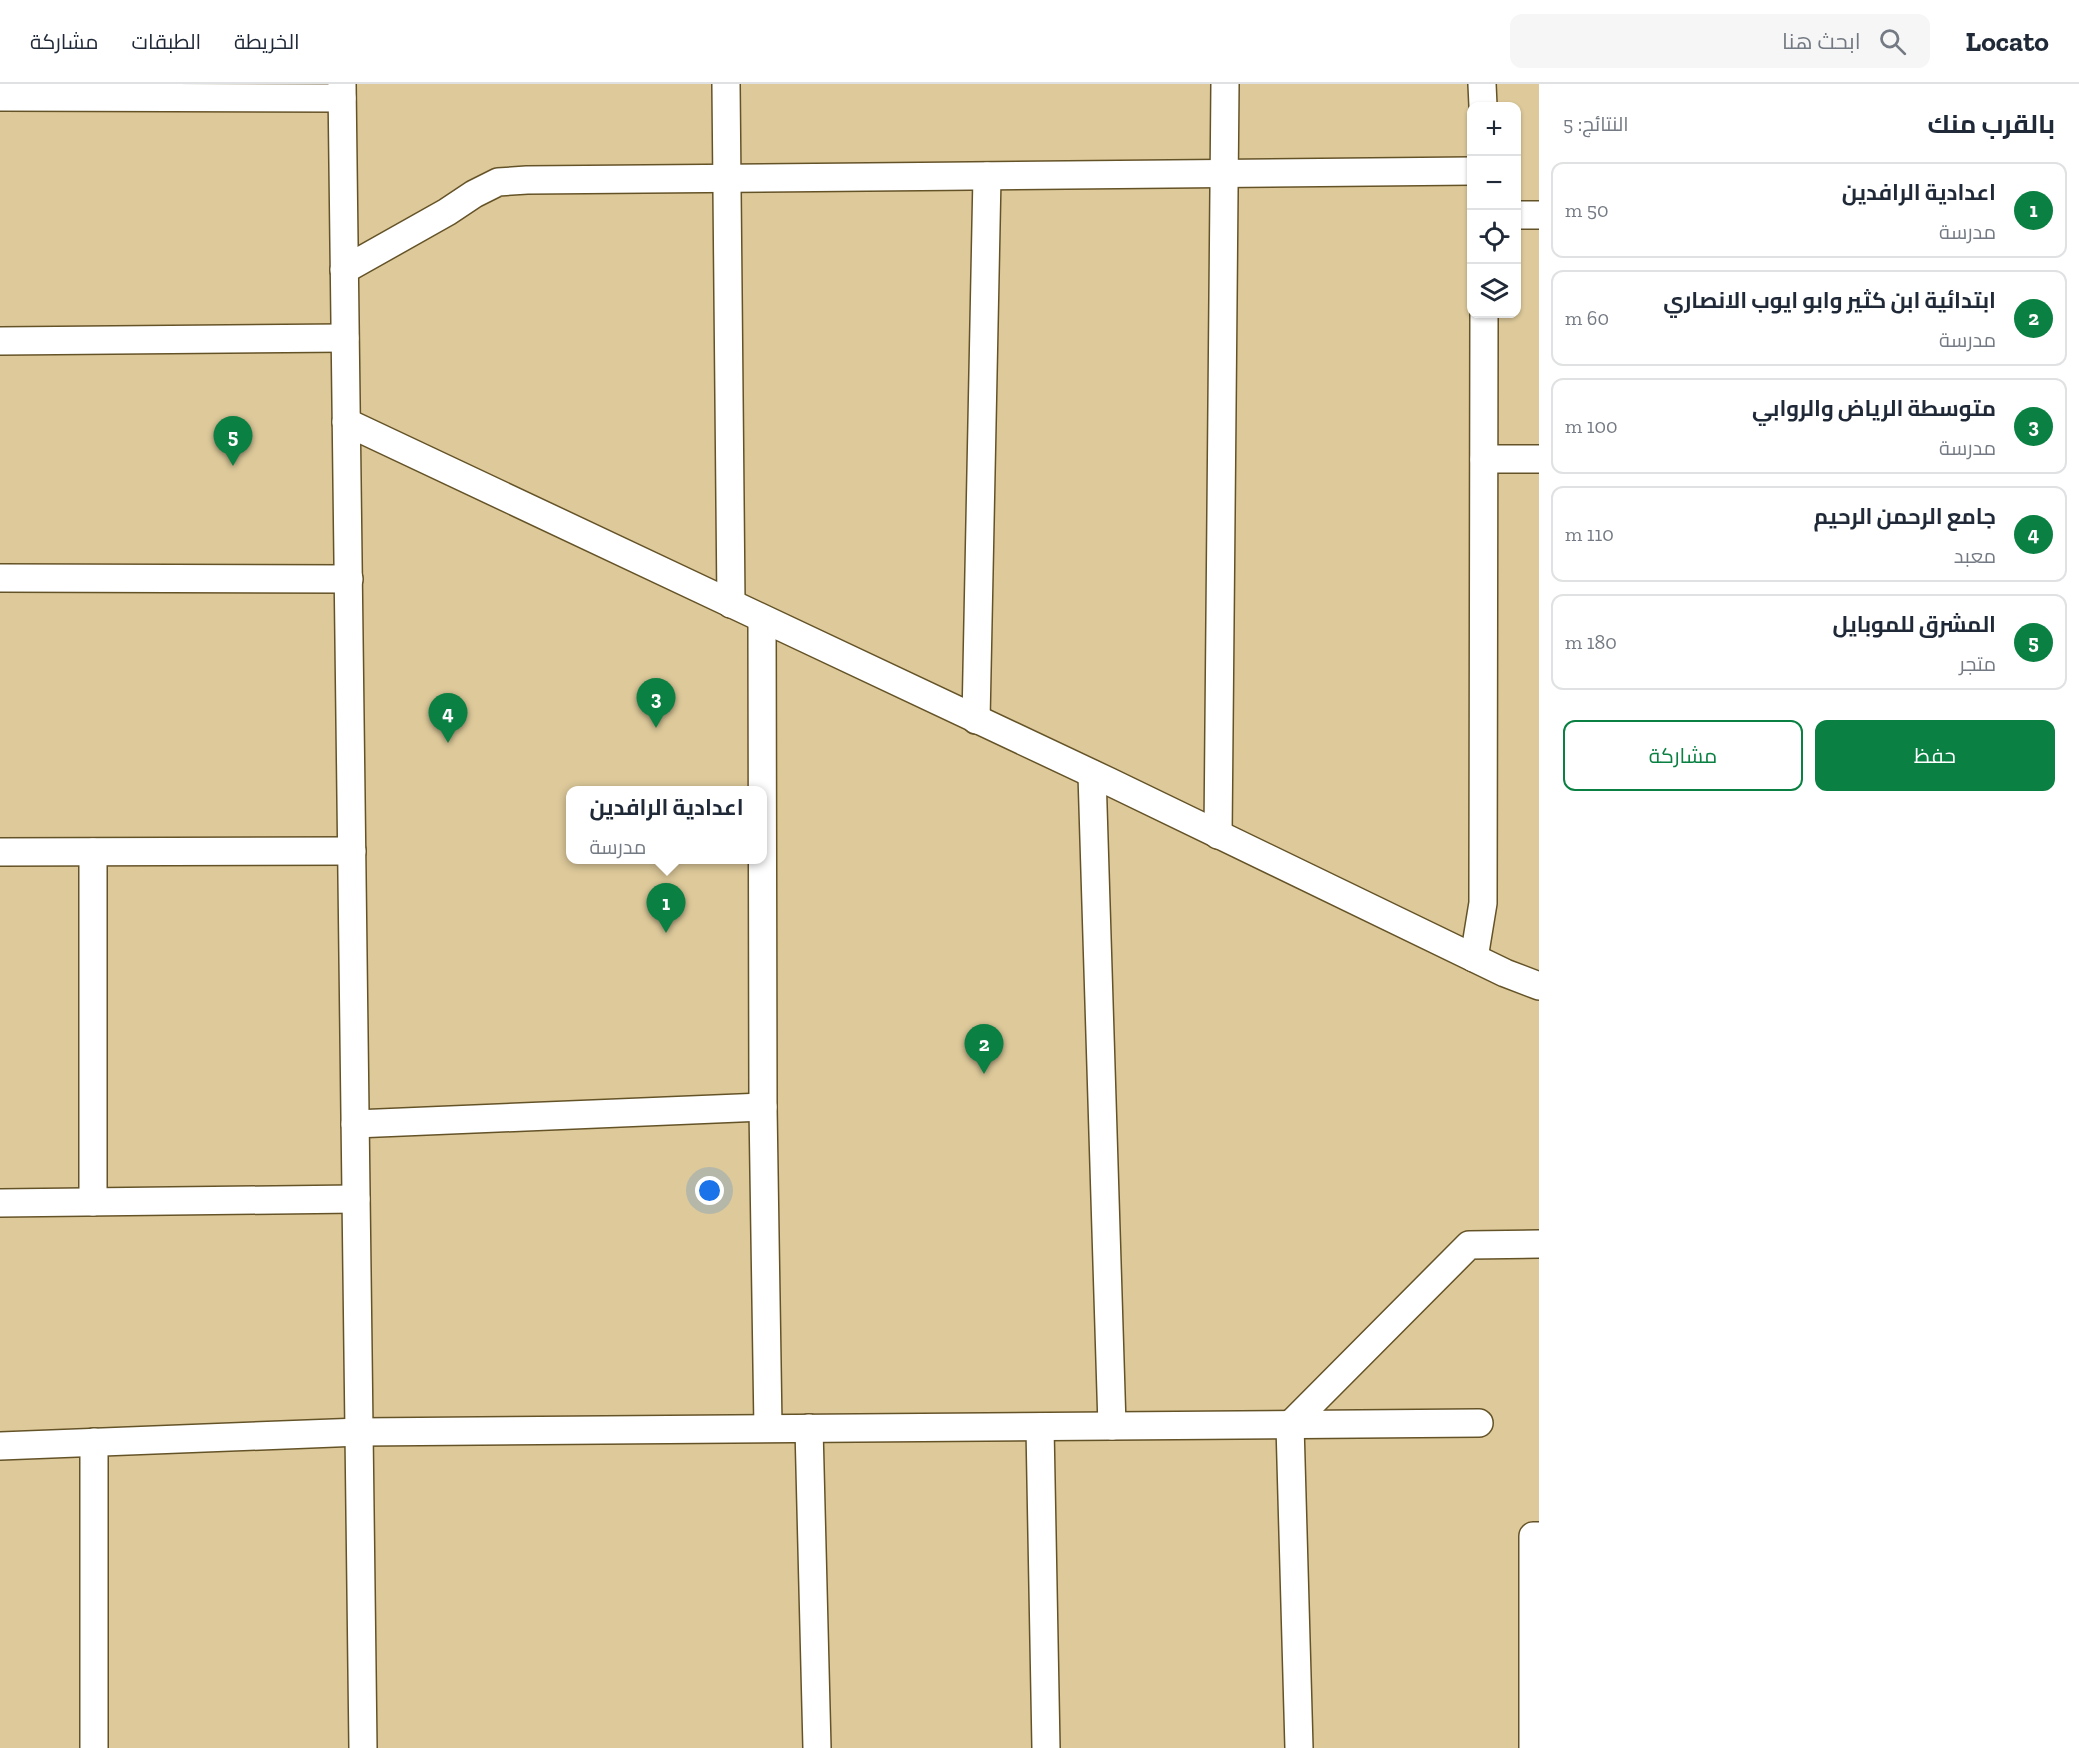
<!DOCTYPE html>
<html lang="ar">
<head>
<meta charset="utf-8">
<style>
	body { margin:0; font-family:"Zilla Slab",Cairo,serif; background:#f6f6f7; color:#1f2937; direction:rtl }
	.controls { position:absolute; right:18px; top:18px; display:grid; overflow:hidden; border-radius:12px; box-shadow:0 2px 4px #0004 }
	.controls button { width:54px; height:54px; display:grid; place-items:center; padding:0; border:0; border-bottom:2px solid #e0e1e3; background:#fff; color:#1f2937; font:30px sans-serif }
	.you { position:absolute; left:710px; top:1107px; width:21px; height:21px; margin:-15px; border:4px solid #fff; border-radius:50%; background:#1a73e8; box-shadow:0 0 0 9px #1a73e833 }
	.badge { display:grid; place-items:center; width:39px; height:39px; border-radius:50%; background:#0b8043; color:#fff; font-size:20px; font-weight:700 }
	.pin { position:absolute; translate:-50% -50px; filter:drop-shadow(0 2px 3px #0008) }
	.pin::after { content:''; position:absolute; top:32px; width:21px; height:18px; background:inherit; clip-path:polygon(0 0,100% 0,50% 100%) }
	.popup { position:absolute; left:566px; top:702px; width:201px; height:78px; box-sizing:border-box; display:grid; place-content:center; border-radius:12px; background:#fff; filter:drop-shadow(0 2px 4px #0005); font-size:20px; white-space:nowrap; color:#747a83 }
	.popup b { font-size:22px; color:#1f2937 }
	.popup::after { content:''; position:absolute; left:50%; top:100%; margin-left:-12px; border:12px solid transparent; border-top-color:#fff }
	.list { margin:0; padding:0; list-style:none }
	h2 { display:flex; justify-content:space-between; align-items:center; height:78px; margin:0; padding:0 24px; font-size:26px }
	h2 small { font-size:20px; font-weight:400; color:#747a83 }
	.list li { display:grid; grid-template-columns:39px 1fr auto; gap:18px; align-items:center; box-sizing:border-box; height:96px; margin:0 12px 12px; padding:0 12px; border:2px solid #e0e1e3; border-radius:12px }
	.list b { display:block; font-size:22px; white-space:nowrap }
	.list p { margin:0; font-size:20px; white-space:nowrap; color:#747a83 }
	.list em { font-size:20px; font-style:normal; color:#747a83 }
	.actions { display:flex; gap:12px; padding:18px 24px }
	.actions a { flex:1; padding:14px 0; border:2px solid #0b8043; border-radius:12px; text-align:center; font-size:21px; color:#0b8043 }
	.actions .main { background:#0b8043; color:#fff }
	.icon { flex:none; width:33px; height:33px; fill:none; stroke:currentColor; stroke-width:2; stroke-linecap:round; stroke-linejoin:round }
	.map { position:relative; flex:none; width:1539px; height:1664px; overflow:hidden; direction:ltr }
	header { display:flex; align-items:center; gap:36px; box-sizing:border-box; height:84px; padding:0 30px; background:#fff; border-bottom:2px solid #e0e1e3 }
	header strong { font-size:28px }
	nav { display:flex; gap:33px; margin-inline-start:auto; font-size:21px }
	.search { width:420px; height:54px; background:#f6f6f7; display:flex; align-items:center; gap:15px; box-sizing:border-box; padding:0 21px; border-radius:12px; color:#747a83; font-size:22px }
	main { display:flex }
	aside { flex:1; background:#fff }
	.map>svg:first-child { display:block }
	.lines { fill:none; stroke-linecap:round; stroke-linejoin:round }
	.street-casing { stroke:#655328; stroke-width:30 }
	.street { stroke:#fff; stroke-width:27 }
</style>
</head>
<body>
<header>
<strong>Locato</strong>
<div class="search"><svg class="icon" aria-label="search" viewBox="0 0 24 24"><circle cx="10" cy="10" r="6"/><path d="M15 15l6 6"/></svg>ابحث هنا</div>
<nav><a>الخريطة</a><a>الطبقات</a><a>مشاركة</a></nav>
</header>
<main>
<aside>
<h2>بالقرب منك<small>النتائج: 5</small></h2>
<ul class="list">
<li><span class="badge">1</span><div><b>اعدادية الرافدين</b><p>مدرسة</p></div><em>50 m</em></li>
<li><span class="badge">2</span><div><b>ابتدائية ابن كثير وابو ايوب الانصاري</b><p>مدرسة</p></div><em>60 m</em></li>
<li><span class="badge">3</span><div><b>متوسطة الرياض والروابي</b><p>مدرسة</p></div><em>100 m</em></li>
<li><span class="badge">4</span><div><b>جامع الرحمن الرحيم</b><p>معبد</p></div><em>110 m</em></li>
<li><span class="badge">5</span><div><b>المشرق للموبايل</b><p>متجر</p></div><em>180 m</em></li>
</ul>
<div class="actions"><a class="main">حفظ</a><a>مشاركة</a></div>
</aside>
<div class="map">
<svg width="1539" height="1664" viewBox="0 0 1539 1664">
	<rect width="100%" height="100%" fill="#ddc99a"/>
	<g class="lines">
		<!-- street casing -->
		<g class="street-casing">
			<g id="street">
				<path d="M342 0 363 1664"/>
				<path d="M726 0 731 520"/>
				<path d="M1482 0 1483 22"/>
				<path d="M0 13 342 14"/>
				<path d="M1516 131H1539"/>
				<path d="M344 186 447 128 474 110 498 98 527 96C842 92 1157 92 1472 87"/>
				<path d="M0 257 345 254"/>
				<path d="M346 338 1110 698 1505 889 1539 902"/>
				<path d="M1484 375H1539"/>
				<path d="M0 494 349 495"/>
				<path d="M762 535 763 1023 768 1344"/>
				<path d="M976 636 987 92"/>
				<path d="M1092 690 1112 1342"/>
				<path d="M1218 751 1225 0"/>
				<path d="M0 768 352 767"/>
				<path d="M93 768V1118"/>
				<path d="M1474 874 1483 819 1484 230"/>
				<path d="M355 1040 763 1023"/>
				<path d="M0 1119 356 1115"/>
				<path d="M1040 1343 1046 1664"/>
				<path d="M809 1344 817 1664"/>
				<path d="M94 1358V1664"/>
				<path d="M0 1362 360 1348 1479 1339"/>
				<path d="M1299 1664 1290 1341 1469 1161 1539 1160"/>
				<path d="M1533 1664V1452H1539"/>
			</g>
		</g>
		<!-- street -->
		<use href="#street" class="street"/>
	</g>
</svg>
<div class="controls">
<button>+</button>
<button>−</button>
<button><svg class="icon" aria-label="locate" viewBox="0 0 24 24"><circle cx="12" cy="12" r="6"/><path d="M12 2v4M12 18v4M2 12h4M18 12h4"/></svg></button>
<button><svg class="icon" aria-label="layers" viewBox="0 0 24 24"><path d="M12 4l9 5-9 5-9-5zM3 14l9 5 9-5"/></svg></button>
</div>
<div class="you"></div>
<div class="pin badge" style="left:666px;top:849px">1</div>
<div class="popup"><b>اعدادية الرافدين</b>مدرسة</div>
<div class="pin badge" style="left:984px;top:990px">2</div>
<div class="pin badge" style="left:656px;top:644px">3</div>
<div class="pin badge" style="left:448px;top:659px">4</div>
<div class="pin badge" style="left:233px;top:382px">5</div>
</div>
</main>
</body>
</html>
